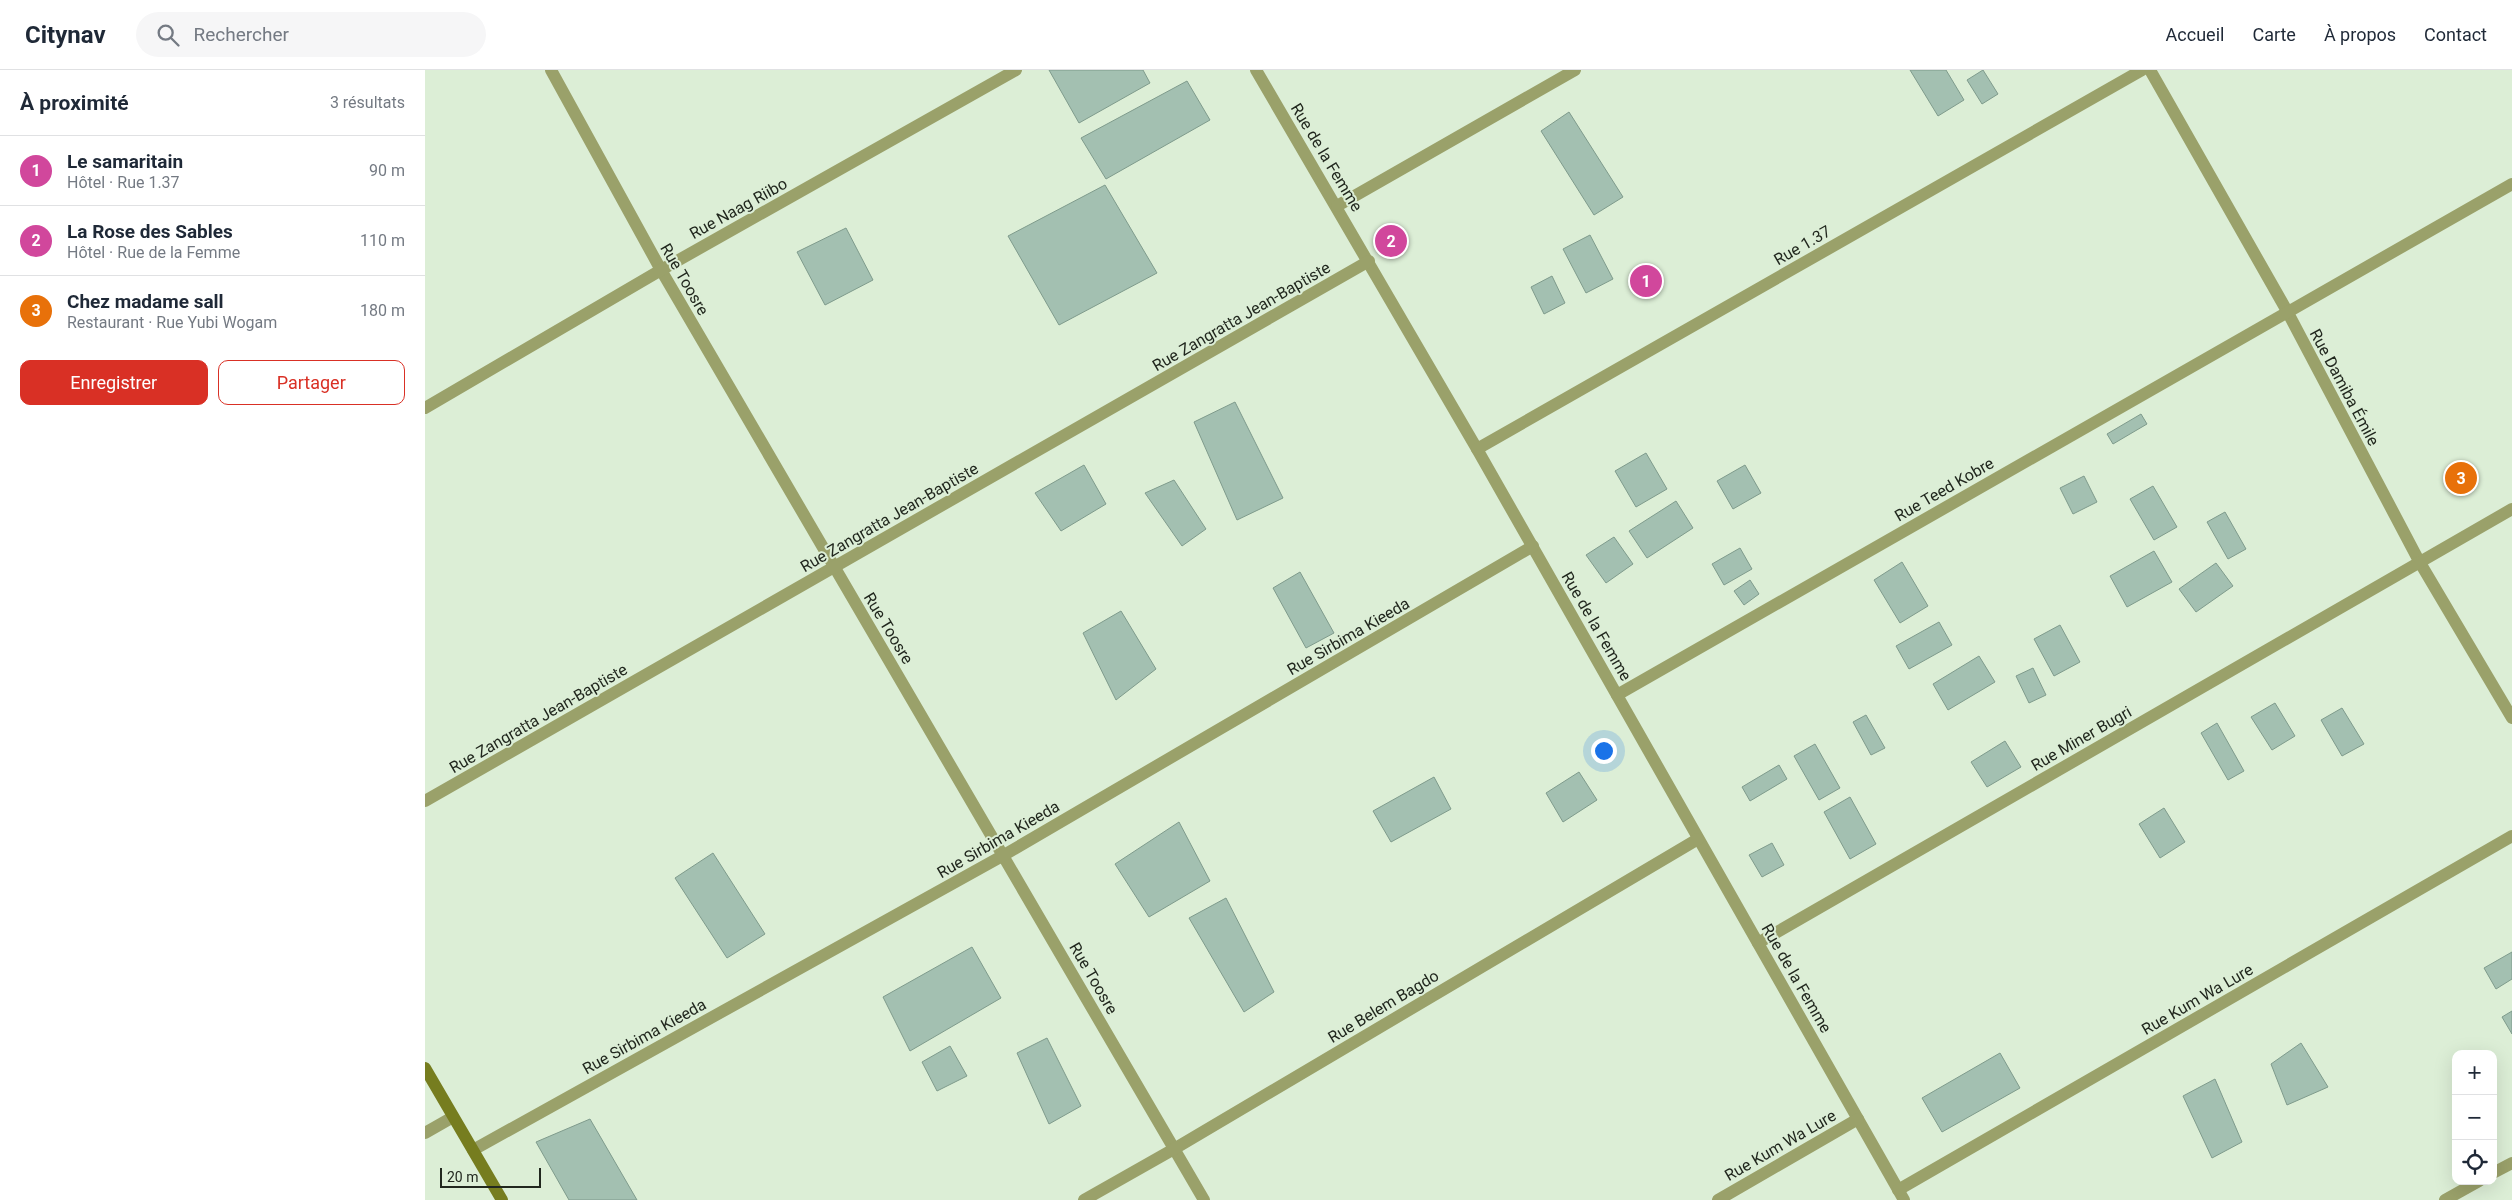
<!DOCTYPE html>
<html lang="fr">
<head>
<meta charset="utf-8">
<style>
	body { margin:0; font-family:Roboto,sans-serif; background:#f6f6f7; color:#1f2937 }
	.controls { position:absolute; right:15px; bottom:15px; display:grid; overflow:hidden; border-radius:10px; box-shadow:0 5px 20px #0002 }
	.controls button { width:45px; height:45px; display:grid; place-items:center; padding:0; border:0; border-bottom:1px solid #e0e1e3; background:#fff; color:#1f2937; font:25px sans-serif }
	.scale { position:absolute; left:15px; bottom:12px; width:101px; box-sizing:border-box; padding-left:5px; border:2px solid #21271e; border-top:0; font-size:14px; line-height:18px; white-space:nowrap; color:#21271e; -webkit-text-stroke:4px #dceed6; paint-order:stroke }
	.you { position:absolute; left:1178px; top:680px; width:18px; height:18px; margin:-12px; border:4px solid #fff; border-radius:50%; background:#1a73e8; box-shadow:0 0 0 8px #1a73e833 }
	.badge { display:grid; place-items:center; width:32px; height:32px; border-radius:50%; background:#d93025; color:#fff; font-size:16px; font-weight:700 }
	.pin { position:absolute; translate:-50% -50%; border:2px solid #fff; box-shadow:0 1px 5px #0006 }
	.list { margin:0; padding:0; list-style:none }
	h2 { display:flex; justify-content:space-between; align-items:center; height:65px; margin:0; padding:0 20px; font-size:21px }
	h2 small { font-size:16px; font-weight:400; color:#747a83 }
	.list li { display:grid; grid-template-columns:32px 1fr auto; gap:15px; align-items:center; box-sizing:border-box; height:70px; padding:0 20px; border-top:1px solid #e0e1e3 }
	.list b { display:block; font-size:19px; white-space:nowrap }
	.list p { margin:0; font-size:16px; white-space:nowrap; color:#747a83 }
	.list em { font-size:16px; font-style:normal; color:#747a83 }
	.actions { display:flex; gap:10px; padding:15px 20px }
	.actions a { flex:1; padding:11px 0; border:1px solid #d93025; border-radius:10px; text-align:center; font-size:18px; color:#d93025 }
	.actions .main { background:#d93025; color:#fff }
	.icon { flex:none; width:28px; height:28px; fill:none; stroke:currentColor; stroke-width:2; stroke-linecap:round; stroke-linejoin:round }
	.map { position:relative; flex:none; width:2087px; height:1130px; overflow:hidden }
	header { display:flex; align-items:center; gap:30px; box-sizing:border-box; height:70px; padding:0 25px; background:#fff; border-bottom:1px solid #e0e1e3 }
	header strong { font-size:24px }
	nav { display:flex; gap:28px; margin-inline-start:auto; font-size:18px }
	.search { width:350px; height:45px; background:#f6f6f7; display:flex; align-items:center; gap:12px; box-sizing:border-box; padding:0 18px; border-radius:28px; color:#747a83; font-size:19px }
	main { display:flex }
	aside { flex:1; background:#fff }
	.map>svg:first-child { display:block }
	.building { fill:#a3c0b1; stroke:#7f9b8c }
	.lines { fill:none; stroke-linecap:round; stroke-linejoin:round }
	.minor { stroke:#9aa16a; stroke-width:12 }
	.secondary { stroke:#767d1f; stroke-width:12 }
	.labels { text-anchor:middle; stroke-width:4; stroke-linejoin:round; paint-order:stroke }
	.street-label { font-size:16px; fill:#21271e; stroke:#dceed6 }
</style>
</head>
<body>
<header>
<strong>Citynav</strong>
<div class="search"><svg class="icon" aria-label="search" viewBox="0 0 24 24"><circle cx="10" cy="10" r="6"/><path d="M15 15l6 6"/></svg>Rechercher</div>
<nav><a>Accueil</a><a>Carte</a><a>À propos</a><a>Contact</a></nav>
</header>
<main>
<aside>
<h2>À proximité<small>3 résultats</small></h2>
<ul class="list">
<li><span class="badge" style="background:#d1479c">1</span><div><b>Le samaritain</b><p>Hôtel · Rue 1.37</p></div><em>90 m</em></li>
<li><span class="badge" style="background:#d1479c">2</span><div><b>La Rose des Sables</b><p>Hôtel · Rue de la Femme</p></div><em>110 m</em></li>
<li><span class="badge" style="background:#e8710a">3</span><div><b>Chez madame sall</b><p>Restaurant · Rue Yubi Wogam</p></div><em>180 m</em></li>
</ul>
<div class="actions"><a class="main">Enregistrer</a><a>Partager</a></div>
</aside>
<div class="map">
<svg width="2087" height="1130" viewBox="0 0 2087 1130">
	<rect width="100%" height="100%" fill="#dceed6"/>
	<!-- building -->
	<g class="building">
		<path d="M624 0H718L725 13 654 53Z"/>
		<path d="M1485 0H1521L1539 30 1513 46Z"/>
		<path d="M1558 0 1573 24 1557 34 1542 10Z"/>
		<path d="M762 11 785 50 681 109 656 68Z"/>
		<path d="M1144 42 1198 127 1169 145 1116 61Z"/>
		<path d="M680 115 732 203 634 255 583 166Z"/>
		<path d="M421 158 448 210 400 235 372 182Z"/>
		<path d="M1165 165 1188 209 1161 223 1138 179Z"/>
		<path d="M1127 206 1140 233 1119 244 1106 217Z"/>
		<path d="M810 332 858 428 812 450 769 352Z"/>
		<path d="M1716 344 1722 354 1688 374 1682 364Z"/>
		<path d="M1221 383 1242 419 1211 437 1190 401Z"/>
		<path d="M659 395 681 434 636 461 610 423Z"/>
		<path d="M1320 395 1336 423 1308 439 1292 411Z"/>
		<path d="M1659 406 1672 432 1648 444 1635 418Z"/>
		<path d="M749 410 781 459 757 476 720 423Z"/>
		<path d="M1728 416 1752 457 1729 470 1705 429Z"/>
		<path d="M1251 431 1268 458 1222 488 1204 461Z"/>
		<path d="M1800 442 1821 479 1803 489 1782 452Z"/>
		<path d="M1189 467 1208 494 1181 513 1161 485Z"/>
		<path d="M1315 478 1327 499 1299 515 1287 494Z"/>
		<path d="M1729 481 1747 512 1702 537 1685 506Z"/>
		<path d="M1477 492 1503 536 1475 553 1449 510Z"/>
		<path d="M1791 493 1808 516 1771 542 1754 519Z"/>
		<path d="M875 502 909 563 881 578 848 518Z"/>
		<path d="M1325 510 1334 524 1319 535 1309 521Z"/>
		<path d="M696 541 731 599 691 630 658 563Z"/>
		<path d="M1514 552 1527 575 1484 599 1471 576Z"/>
		<path d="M1635 555 1655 592 1629 606 1609 569Z"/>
		<path d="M1554 586 1570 612 1523 640 1508 614Z"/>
		<path d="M1608 598 1621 625 1604 633 1591 606Z"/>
		<path d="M1850 633 1870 666 1847 680 1826 647Z"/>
		<path d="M1917 638 1939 674 1917 686 1896 650Z"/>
		<path d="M1441 645 1460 678 1446 685 1428 652Z"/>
		<path d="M1792 653 1819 701 1803 710 1776 663Z"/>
		<path d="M1580 671 1596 697 1562 717 1546 692Z"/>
		<path d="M1390 674 1415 718 1394 730 1369 686Z"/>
		<path d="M1354 695 1362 709 1325 731 1317 717Z"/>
		<path d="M1154 702 1172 730 1138 752 1121 723Z"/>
		<path d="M1009 707 1026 739 966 772 948 741Z"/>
		<path d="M1425 727 1451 774 1425 789 1399 742Z"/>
		<path d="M1739 738 1760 772 1735 788 1714 754Z"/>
		<path d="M754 752 785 811 724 847 690 794Z"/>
		<path d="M1347 773 1359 795 1337 807 1324 785Z"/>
		<path d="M288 783 340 864 302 888 250 808Z"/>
		<path d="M801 828 849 922 819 942 764 848Z"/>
		<path d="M547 877 576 928 485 981 458 927Z"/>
		<path d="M2087 882V909L2071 919 2059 898Z"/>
		<path d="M2087 941V964L2077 947Z"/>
		<path d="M622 968 656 1036 624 1054 592 983Z"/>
		<path d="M1876 973 1903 1017 1862 1035 1846 994Z"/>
		<path d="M525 976 542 1006 512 1021 497 992Z"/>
		<path d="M1575 983 1595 1018 1517 1062 1497 1028Z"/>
		<path d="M1790 1009 1817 1072 1787 1088 1758 1026Z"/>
		<path d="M165 1049 212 1130H144L111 1072Z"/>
	</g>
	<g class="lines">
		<!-- minor -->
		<g class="minor">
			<path d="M126 0 236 200 779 1130"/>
			<path d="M831 0 1052 379 1479 1130"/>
			<path d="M1725 0 1862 241 1994 491 2087 648"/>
			<path d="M912 136 1150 0"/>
			<path d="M0 338 236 200 591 0"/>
			<path d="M1052 379 1717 0"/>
			<path d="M1192 625 2087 114"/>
			<path d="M0 731 944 191"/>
			<path d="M1333 873 2087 439"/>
			<path d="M0 1063 28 1047"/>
			<path d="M48 1080 579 785 1108 476"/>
			<path d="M2068 1103 2087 1093"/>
			<path d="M1473 1120 2087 766"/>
			<path d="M659 1130 749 1079 1273 769"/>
			<path d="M1293 1130 1433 1049"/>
			<path d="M2020 1130 2054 1111"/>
		</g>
		<!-- secondary -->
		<path class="secondary" d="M0 998 77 1130"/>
	</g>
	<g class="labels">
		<!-- street labels -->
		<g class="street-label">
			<text transform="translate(902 87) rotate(59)" y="6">Rue de la Femme</text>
			<text transform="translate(313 138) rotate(-29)" y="6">Rue Naag Riibo</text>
			<text transform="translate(1377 175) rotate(-30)" y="6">Rue 1.37</text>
			<text transform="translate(260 209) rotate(60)" y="6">Rue Toosre</text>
			<text transform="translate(816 246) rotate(-30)" y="6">Rue Zangratta Jean-Baptiste</text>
			<text transform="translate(1920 317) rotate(62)" y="6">Rue Damiba Émile</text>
			<text transform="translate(1519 419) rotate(-30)" y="6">Rue Teed Kobre</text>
			<text transform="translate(464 447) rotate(-30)" y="6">Rue Zangratta Jean-Baptiste</text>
			<text transform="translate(1172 556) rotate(60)" y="6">Rue de la Femme</text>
			<text transform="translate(464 558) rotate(59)" y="6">Rue Toosre</text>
			<text transform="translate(923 566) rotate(-30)" y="6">Rue Sirbima Kieeda</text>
			<text transform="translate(113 648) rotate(-30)" y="6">Rue Zangratta Jean-Baptiste</text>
			<text transform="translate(1656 668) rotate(-30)" y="6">Rue Miner Bugri</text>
			<text transform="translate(573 769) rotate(-30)" y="6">Rue Sirbima Kieeda</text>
			<text transform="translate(669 908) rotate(60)" y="6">Rue Toosre</text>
			<text transform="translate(1372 908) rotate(60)" y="6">Rue de la Femme</text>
			<text transform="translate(1772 929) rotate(-30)" y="6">Rue Kum Wa Lure</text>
			<text transform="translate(958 936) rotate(-31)" y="6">Rue Belem Bagdo</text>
			<text transform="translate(219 966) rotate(-29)" y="6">Rue Sirbima Kieeda</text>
			<text transform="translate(1355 1075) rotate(-30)" y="6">Rue Kum Wa Lure</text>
		</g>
	</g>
</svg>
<div class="controls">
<button>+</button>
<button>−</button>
<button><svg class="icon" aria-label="locate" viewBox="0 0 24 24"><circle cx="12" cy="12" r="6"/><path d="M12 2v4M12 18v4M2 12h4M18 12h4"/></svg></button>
</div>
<div class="scale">20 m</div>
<div class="you"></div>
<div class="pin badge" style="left:1221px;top:211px;background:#d1479c">1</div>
<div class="pin badge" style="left:966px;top:171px;background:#d1479c">2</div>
<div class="pin badge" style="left:2036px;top:408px;background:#e8710a">3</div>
</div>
</main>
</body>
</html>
